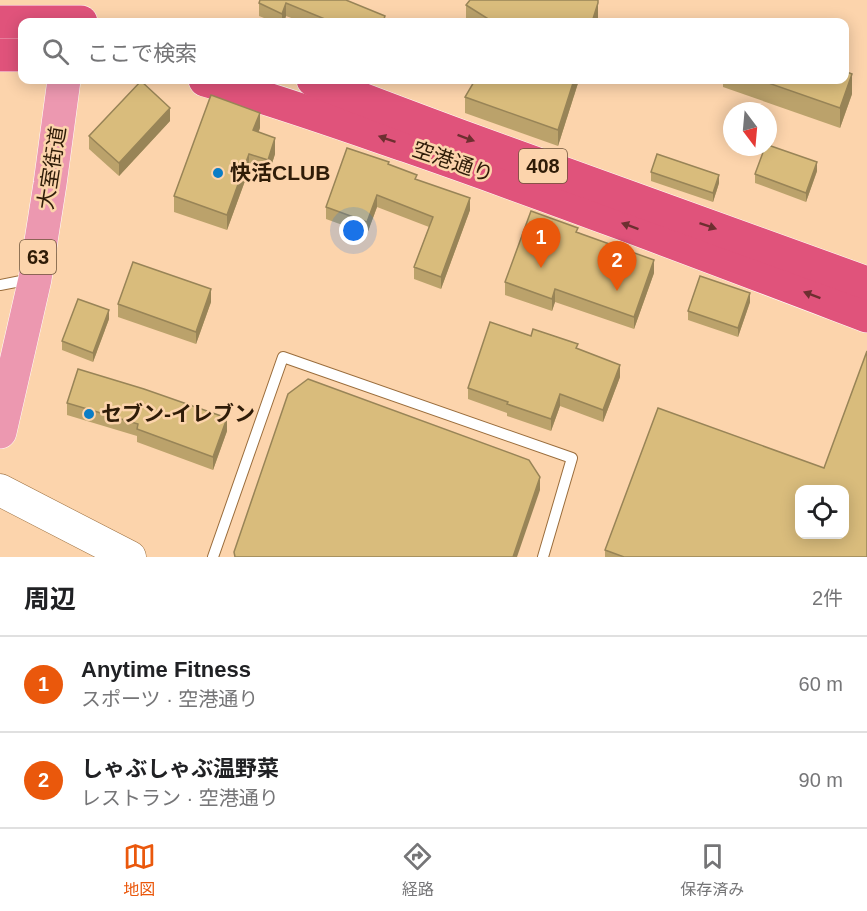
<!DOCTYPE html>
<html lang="ja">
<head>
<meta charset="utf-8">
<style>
	body { margin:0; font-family:Helvetica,"Noto Sans JP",sans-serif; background:#f6f6f6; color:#202124 }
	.controls { position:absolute; right:18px; bottom:18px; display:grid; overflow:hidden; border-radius:12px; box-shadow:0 3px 15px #0003 }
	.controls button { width:54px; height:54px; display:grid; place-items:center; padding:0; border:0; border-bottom:2px solid #e0e0e0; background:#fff; color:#202124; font:30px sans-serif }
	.compass { position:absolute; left:723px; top:102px; width:54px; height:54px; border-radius:50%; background:#fff; box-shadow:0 3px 15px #0003; rotate:164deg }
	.you { position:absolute; left:354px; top:231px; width:21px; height:21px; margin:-15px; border:4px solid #fff; border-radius:50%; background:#1a73e8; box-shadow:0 0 0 9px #1a73e833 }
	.badge { display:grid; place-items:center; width:39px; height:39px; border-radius:50%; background:#ea580c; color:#fff; font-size:20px; font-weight:700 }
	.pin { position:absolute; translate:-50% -50px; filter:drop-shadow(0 2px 3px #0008) }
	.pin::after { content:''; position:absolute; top:32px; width:21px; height:18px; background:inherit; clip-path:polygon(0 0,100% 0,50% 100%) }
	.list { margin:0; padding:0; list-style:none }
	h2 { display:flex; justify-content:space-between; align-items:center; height:78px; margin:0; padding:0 24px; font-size:26px }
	h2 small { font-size:20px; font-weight:400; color:#757577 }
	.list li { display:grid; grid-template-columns:39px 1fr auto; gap:18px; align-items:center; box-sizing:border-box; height:96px; padding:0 24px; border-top:2px solid #e0e0e0 }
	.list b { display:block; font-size:22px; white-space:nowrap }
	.list p { margin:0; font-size:20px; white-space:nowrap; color:#757577 }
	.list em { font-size:20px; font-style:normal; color:#757577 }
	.icon { flex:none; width:33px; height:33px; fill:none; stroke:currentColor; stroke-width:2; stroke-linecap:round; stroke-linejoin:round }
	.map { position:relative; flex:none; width:867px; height:557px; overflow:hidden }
	.search { position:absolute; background:#fff; box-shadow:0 3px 15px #0003; left:18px; right:18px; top:18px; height:66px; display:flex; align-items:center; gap:15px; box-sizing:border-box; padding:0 21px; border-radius:12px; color:#757577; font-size:22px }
	.sheet { height:270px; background:#fff }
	nav { display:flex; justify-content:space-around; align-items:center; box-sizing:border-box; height:84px; border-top:2px solid #e0e0e0; background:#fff; font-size:16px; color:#757577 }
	nav a { display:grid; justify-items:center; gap:3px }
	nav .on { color:#ea580c }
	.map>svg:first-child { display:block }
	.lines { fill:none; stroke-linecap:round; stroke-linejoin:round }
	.lane-casing { stroke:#9a6d3c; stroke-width:12 }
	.secondary-casing { stroke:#9a6d3c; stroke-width:33 }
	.primary-casing { stroke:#fff; stroke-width:34 }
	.highway-casing { stroke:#fff; stroke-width:34 }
	.lane { stroke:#fff; stroke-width:10 }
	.secondary { stroke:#fff; stroke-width:32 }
	.primary { stroke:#ec98b0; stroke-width:33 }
	.highway { stroke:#e0537b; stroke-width:33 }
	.wall { fill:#bba26b }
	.shaded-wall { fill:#988457 }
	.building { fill:#d9bc7c; stroke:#988457; stroke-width:1.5; fill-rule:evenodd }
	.oneway { fill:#6d2f30 }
	.poi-dot { fill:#0b7dc6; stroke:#fcd4ac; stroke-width:2 }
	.labels { text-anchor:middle; stroke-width:5; stroke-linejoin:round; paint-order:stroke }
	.shield { fill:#fcd4ac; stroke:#6c5339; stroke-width:1.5 }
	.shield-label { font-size:20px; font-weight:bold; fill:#2f1c08 }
	.street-label { font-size:21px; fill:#2f1c08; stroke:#fcd4ac }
	.poi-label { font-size:21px; font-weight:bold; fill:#2f1c08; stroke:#fcd4ac; text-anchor:start }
</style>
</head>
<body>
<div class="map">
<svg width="867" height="557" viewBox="0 0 867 557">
	<rect width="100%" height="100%" fill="#fcd4ac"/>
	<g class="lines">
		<!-- lane casing -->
		<g class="lane-casing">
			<g id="lane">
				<path d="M0 285 31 279"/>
				<path d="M213 557 283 357 572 458 543 557"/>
			</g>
		</g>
		<!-- secondary casing -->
		<g class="secondary-casing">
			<path id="secondary" d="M0 490 130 557"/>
		</g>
		<!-- primary casing -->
		<g class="primary-casing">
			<path id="primary" d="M0 432 35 279 50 184 64 80"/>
		</g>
		<!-- highway casing -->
		<g class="highway-casing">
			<g id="highway">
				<path d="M0 22H81"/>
				<path d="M0 55H22"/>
				<path d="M205 80C273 99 340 123 407 146 562 200 714 258 867 316"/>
				<path d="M313 80C366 101 420 121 474 141 605 189 736 235 867 283"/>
			</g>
		</g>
		<!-- lane -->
		<use href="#lane" class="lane"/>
		<!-- secondary -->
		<use href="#secondary" class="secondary"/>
		<!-- primary -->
		<use href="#primary" class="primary"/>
		<!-- highway -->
		<use href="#highway" class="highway"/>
	</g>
	<!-- wall -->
	<g class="wall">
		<path d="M346 0 385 22H302L286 16 284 22H274L259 16V3Z"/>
		<path d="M466 5 598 19 597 22H469L466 21Z"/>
		<path d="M475 80H579L558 146 465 113V97Z"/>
		<path d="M723 80H844L852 94 840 128 723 87Z"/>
		<path d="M170 121 119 176 89 149V136Z"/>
		<path d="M260 128 258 132 275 154 268 176 249 170 227 230 174 212V196Z"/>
		<path d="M389 164 470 210 441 289 414 279V267L429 227 377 207 367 234 326 219V207Z"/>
		<path d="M817 171 806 202 755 183V174Z"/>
		<path d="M651 172 719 183 713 202 651 181Z"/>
		<path d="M578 232 654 273 634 329 555 302 552 311 505 295V282Z"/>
		<path d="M211 302 196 344 118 317V304Z"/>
		<path d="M750 302 738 337 688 320V311Z"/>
		<path d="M109 319 93 362 62 350V341Z"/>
		<path d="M531 336 578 349 620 377 603 422 560 406 551 431 507 416V413L468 399V388Z"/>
		<path d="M67 403 227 431 213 470 137 442V436L67 415Z"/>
		<path d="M605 550 867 557H605Z"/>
	</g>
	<!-- shaded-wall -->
	<g class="shaded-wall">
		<path d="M286 3V16L284 22H282V14Z"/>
		<path d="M598 3V19L597 22H592Z"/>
		<path d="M852 74V94L840 128V108Z"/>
		<path d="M574 80H579L558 146V130Z"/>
		<path d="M170 108V121L119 176V163Z"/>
		<path d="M260 113V128L253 146V130Z"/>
		<path d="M275 138V154L268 176V160Z"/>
		<path d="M249 154V170L227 230V215Z"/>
		<path d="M817 162V171L806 202V193Z"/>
		<path d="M719 175V183L713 202V193Z"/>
		<path d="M377 195V207L367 234V222Z"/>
		<path d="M470 198V210L441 289V277Z"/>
		<path d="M654 260V273L634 329V317Z"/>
		<path d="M211 289V302L196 344V332Z"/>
		<path d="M555 289V302L552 311V299Z"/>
		<path d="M750 293V302L738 337V328Z"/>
		<path d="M109 310V319L93 362V353Z"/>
		<path d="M620 365V377L603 422V410Z"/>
		<path d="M560 394V406L551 431V419Z"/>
		<path d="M227 418V431L213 470V457Z"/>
		<path d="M540 477V490L517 557H513Z"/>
	</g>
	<!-- building -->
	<g class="building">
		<path d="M260 0H346L385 16 383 22H332L286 3 282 14 259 3Z"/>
		<path d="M470 0H598V3L592 22H493L466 5Z"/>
		<path d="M844 71 852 74 840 108 760 80H844Z"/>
		<path d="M475 80H574L558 130 465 97Z"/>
		<path d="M141 81 170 108 119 163 89 136Z"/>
		<path d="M211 95 260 113 253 130 275 138 268 160 249 154 227 215 174 196Z"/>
		<path d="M768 145 817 162 806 193 755 174 765 147H768Z"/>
		<path d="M347 148 389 162 388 164 417 175 415 179 470 198 441 277 414 267 433 217 377 195 367 222 326 207Z"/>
		<path d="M657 154 719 175 713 193 651 172Z"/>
		<path d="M531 211 578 228 576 232 654 260 634 317 555 289 552 299 505 282Z"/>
		<path d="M133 262 211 289 196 332 118 304Z"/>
		<path d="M700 276 750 293 738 328 688 311Z"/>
		<path d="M78 299 109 310 93 353 62 341Z"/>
		<path d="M490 322 531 336 533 329 578 344 576 348 620 365 603 410 560 394 551 419 507 404 508 402 468 388Z"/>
		<path d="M867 351V557H624L605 550 658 408 824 468ZM800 489H844V534H800Z"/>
		<path d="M78 369 144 389 227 418 213 457 137 429 138 424 67 403Z"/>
		<path d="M308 379 529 460 540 477 513 557H235L234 552 288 394Z"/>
	</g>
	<!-- one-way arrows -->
	<defs><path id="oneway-solid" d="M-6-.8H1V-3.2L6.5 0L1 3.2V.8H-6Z" transform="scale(1.5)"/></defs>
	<g class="oneway">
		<use href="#oneway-solid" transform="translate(466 138) rotate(20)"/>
		<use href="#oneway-solid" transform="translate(387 139) rotate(-161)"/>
		<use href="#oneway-solid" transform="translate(630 226) rotate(-160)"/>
		<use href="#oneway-solid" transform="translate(708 226) rotate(19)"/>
		<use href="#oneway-solid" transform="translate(812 295) rotate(-159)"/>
	</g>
	<!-- markers -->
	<g class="poi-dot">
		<circle cx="218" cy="173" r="6"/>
		<circle cx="89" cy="414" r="6"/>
	</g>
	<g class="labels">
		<!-- shield labels -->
		<g class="shield">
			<rect x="519" y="149" width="48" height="34" rx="4.5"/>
			<rect x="20" y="240" width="36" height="34" rx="4.5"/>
		</g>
		<g class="shield-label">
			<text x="543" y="173">408</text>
			<text x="38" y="264">63</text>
		</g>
		<!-- street labels -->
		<g class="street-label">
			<text transform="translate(453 162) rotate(19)" y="7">空港通り</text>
			<text transform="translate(52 168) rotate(-81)" y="7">大室街道</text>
		</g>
		<!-- poi labels -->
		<g class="poi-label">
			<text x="230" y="180">快活CLUB</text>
			<text x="101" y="421">セブン-イレブン</text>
		</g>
	</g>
</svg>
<div class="controls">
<button><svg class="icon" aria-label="locate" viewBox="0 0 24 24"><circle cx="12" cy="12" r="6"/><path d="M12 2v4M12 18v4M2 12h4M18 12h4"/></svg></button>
</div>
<svg class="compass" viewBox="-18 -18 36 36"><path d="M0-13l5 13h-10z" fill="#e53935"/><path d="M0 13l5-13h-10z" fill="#757577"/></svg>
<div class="you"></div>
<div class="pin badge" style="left:541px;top:268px">1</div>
<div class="pin badge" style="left:617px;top:291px">2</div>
<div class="search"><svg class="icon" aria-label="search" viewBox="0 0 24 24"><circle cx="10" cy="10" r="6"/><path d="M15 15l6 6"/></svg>ここで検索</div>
</div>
<section class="sheet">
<h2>周辺<small>2件</small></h2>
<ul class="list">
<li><span class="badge">1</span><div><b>Anytime Fitness</b><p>スポーツ · 空港通り</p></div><em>60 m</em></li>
<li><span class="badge">2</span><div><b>しゃぶしゃぶ温野菜</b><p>レストラン · 空港通り</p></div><em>90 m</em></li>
</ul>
</section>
<nav>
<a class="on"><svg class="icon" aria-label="map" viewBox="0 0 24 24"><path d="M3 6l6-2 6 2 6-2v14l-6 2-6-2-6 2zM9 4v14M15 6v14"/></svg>地図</a>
<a><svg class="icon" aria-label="directions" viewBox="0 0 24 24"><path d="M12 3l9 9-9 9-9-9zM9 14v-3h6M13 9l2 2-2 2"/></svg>経路</a>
<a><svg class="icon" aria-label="saved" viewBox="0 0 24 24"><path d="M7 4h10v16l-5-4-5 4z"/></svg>保存済み</a>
</nav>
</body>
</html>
